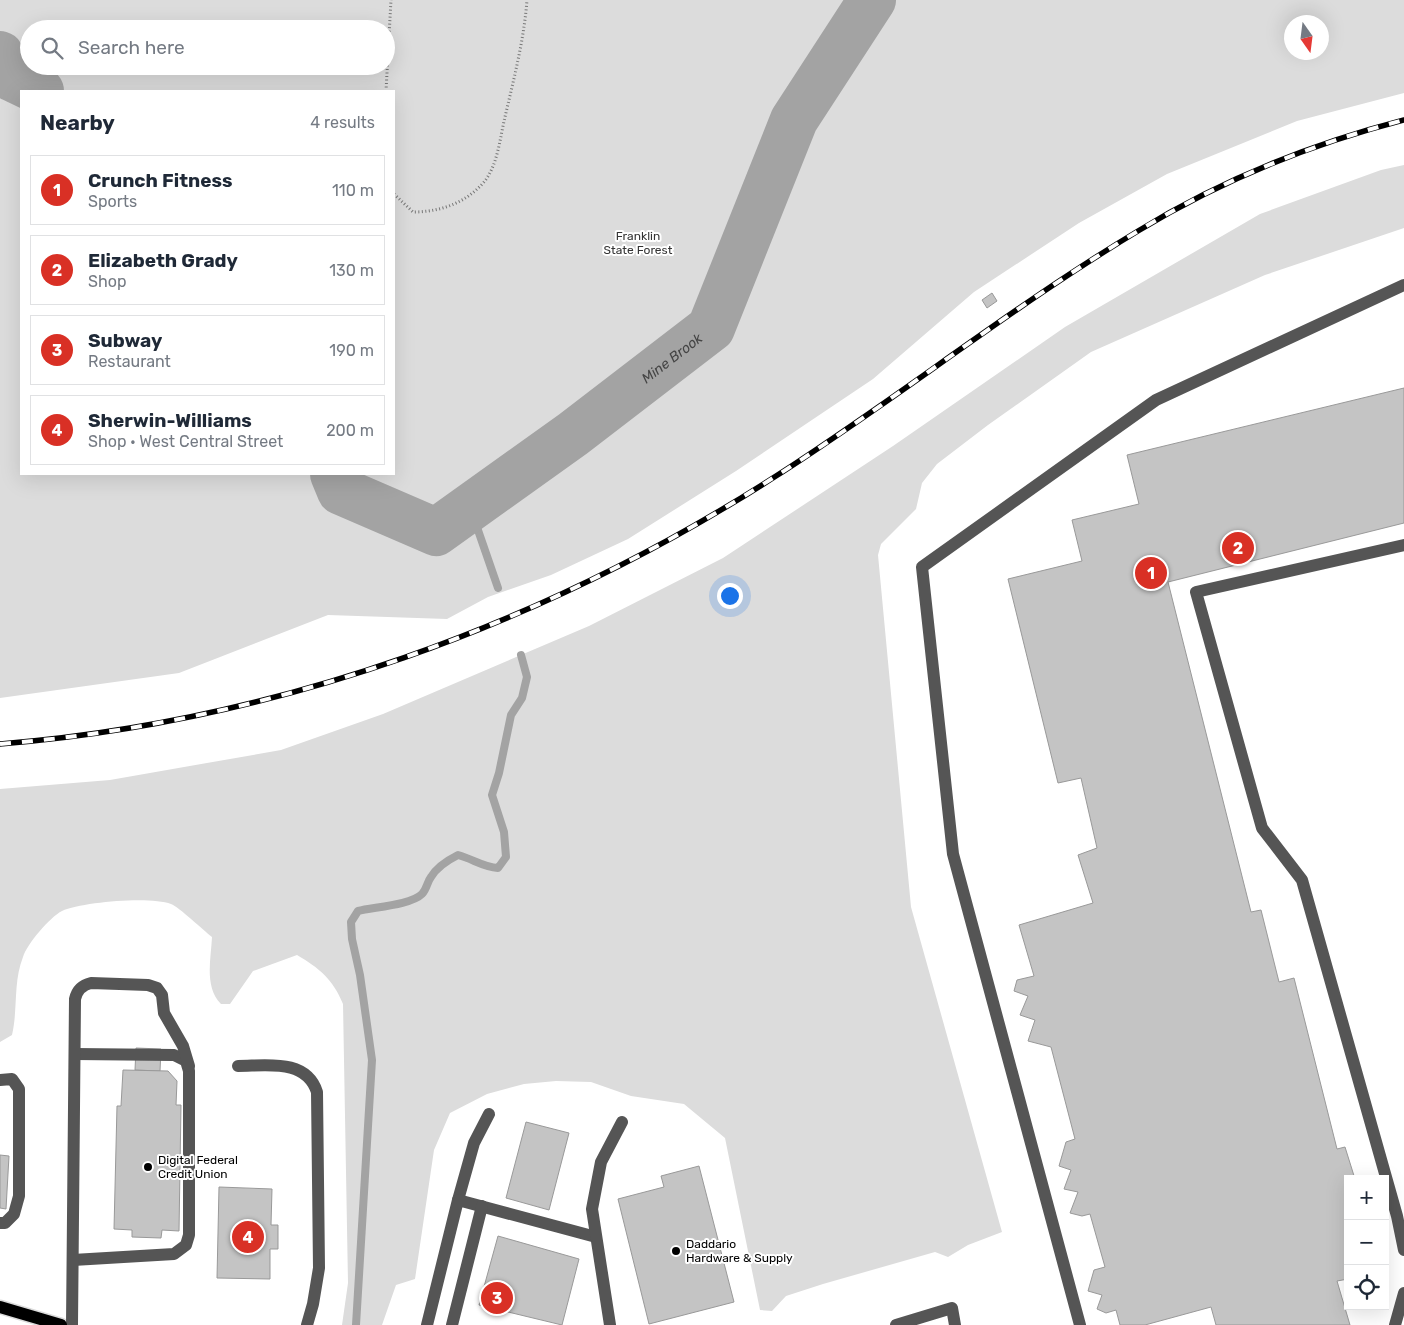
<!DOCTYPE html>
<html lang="en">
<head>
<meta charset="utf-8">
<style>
	body { margin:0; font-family:Rubik,sans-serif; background:#f2f2f3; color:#1f2937 }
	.controls { position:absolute; right:15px; bottom:15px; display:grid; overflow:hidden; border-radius:0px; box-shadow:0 5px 20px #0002 }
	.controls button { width:45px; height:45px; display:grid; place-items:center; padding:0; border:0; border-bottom:1px solid #e0e1e3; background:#fff; color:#1f2937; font:25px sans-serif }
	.compass { position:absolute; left:1284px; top:15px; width:45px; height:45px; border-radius:50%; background:#fff; box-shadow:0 5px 20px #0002; rotate:166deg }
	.you { position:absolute; left:729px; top:595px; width:18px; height:18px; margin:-12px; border:4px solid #fff; border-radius:50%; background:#1a73e8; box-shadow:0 0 0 8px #1a73e833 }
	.badge { display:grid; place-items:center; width:32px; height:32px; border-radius:50%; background:#d93025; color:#fff; font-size:16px; font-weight:700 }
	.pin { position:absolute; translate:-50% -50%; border:2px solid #fff; box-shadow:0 1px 5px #0006 }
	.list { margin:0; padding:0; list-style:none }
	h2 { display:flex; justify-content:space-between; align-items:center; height:65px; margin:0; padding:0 20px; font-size:21px }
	h2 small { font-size:16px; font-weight:400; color:#747a83 }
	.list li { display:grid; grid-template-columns:32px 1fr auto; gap:15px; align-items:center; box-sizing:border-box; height:70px; margin:0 10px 10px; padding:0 10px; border:1px solid #e0e1e3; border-radius:0px }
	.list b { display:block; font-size:19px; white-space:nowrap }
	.list p { margin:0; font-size:16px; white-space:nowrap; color:#747a83 }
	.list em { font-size:16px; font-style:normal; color:#747a83 }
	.icon { flex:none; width:28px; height:28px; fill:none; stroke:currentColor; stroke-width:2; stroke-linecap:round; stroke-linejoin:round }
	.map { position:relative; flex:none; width:1404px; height:1325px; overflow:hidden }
	.search { position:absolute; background:#fff; box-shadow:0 5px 20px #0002; left:20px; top:20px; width:375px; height:55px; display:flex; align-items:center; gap:12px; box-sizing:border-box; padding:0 18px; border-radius:28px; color:#747a83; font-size:19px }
	.panel { position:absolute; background:#fff; box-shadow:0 5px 20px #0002; left:20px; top:90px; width:375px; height:385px; border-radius:0px }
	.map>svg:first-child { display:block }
	.green { fill:#dcdcdc; fill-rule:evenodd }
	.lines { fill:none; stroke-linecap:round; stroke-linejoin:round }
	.stream { stroke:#a3a3a3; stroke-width:8 }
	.river { stroke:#a3a3a3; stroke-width:48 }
	.building { fill:#c4c4c4; stroke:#999 }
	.major-casing { stroke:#dbdbdb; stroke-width:15 }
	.path { stroke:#777; stroke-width:3; stroke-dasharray:1 2.5; stroke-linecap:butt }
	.minor { stroke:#555; stroke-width:12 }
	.major { stroke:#000; stroke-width:12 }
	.rail-casing { stroke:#000; stroke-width:5.5 }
	.rail { stroke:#fff; stroke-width:4; stroke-dasharray:11; stroke-linecap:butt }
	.poi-dot { fill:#000; stroke:#fff; stroke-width:2 }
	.labels { text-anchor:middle; stroke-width:4; stroke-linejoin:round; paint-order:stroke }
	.park-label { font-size:12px; fill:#333; stroke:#fff }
	.poi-label { font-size:12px; fill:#000; stroke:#fff; text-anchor:start }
	.water-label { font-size:14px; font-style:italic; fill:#444; stroke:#fff }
</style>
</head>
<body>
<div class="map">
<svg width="1404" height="1325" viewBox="0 0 1404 1325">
	<rect width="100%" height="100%" fill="#fff"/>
	<!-- green -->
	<g class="green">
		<path d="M0 0H1404V93L1297 121 1167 174 1079 223 974 292 873 379 736 471 628 539 551 575 488 597 447 619 328 615 179 673 0 698ZM1292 22H1322V52H1292ZM29 29H386V66H29ZM21 91H394V474H21Z"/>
		<path d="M1404 165V228L1265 275 1091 352 988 425 937 464 922 483 916 509 881 544 878 555 911 907 1002 1232 968 1245 948 1257 935 1252 823 1284 786 1296 772 1311 760 1310 725 1138 684 1104 631 1096 591 1082 556 1081 524 1084 487 1094 450 1113 434 1150 415 1279 396 1285 382 1325H342L348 1283 343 1004C333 979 319 968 297 955L253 971 230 1004H221C204 987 211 959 212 937 203 930 179 907 171 904 150 896 82 902 62 911 50 917 27 944 23 957 13 982 18 1010 12 1035L0 1042V789L110 780 281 750 383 714 589 626 723 558 893 446 1065 327 1260 214 1381 170Z"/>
	</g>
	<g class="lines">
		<!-- stream -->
		<g class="stream">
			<path d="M470 507 498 588"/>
			<path d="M356 1325 372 1060 360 975 352 939 351 922 358 911C374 907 411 905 422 894 427 889 427 882 431 877 437 867 448 860 458 855 473 859 483 867 498 868L506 857 504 832 492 795 499 773 511 715 522 698 527 677 521 655"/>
		</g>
		<!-- river -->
		<g class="river">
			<path d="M0 55 13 78 40 91"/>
			<path id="s1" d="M334 474 341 491 436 532 573 434 711 328 794 120 872 0"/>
		</g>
	</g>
	<!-- building -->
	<g class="building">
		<path d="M992 293 997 301 987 308 982 300Z"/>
		<path d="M1404 388V523L1168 582 1251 912 1261 910 1279 982 1294 978 1337 1149 1345 1147 1355 1179H1348V1279L1337 1281 1350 1325H1216L1211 1307 1145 1325H1120L1116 1310 1106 1313 1097 1309 1102 1295 1088 1291 1094 1270 1105 1267 1090 1214 1082 1216 1070 1213 1078 1192 1064 1189 1071 1170 1059 1166 1066 1142 1075 1139 1051 1047 1028 1041 1035 1020 1020 1015 1028 996 1014 991 1017 980 1034 976 1019 925 1093 903 1078 855 1097 848 1081 778 1058 783 1008 579 1082 561 1072 520 1139 504 1127 455Z"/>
		<path d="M136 1048 161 1049 160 1071 135 1070Z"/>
		<path d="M123 1070 168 1071 177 1081 176 1105H181L179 1231 162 1230 161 1238 132 1237V1230L114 1229 117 1106H121Z"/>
		<path d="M526 1122 569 1133 549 1210 506 1198Z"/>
		<path d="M0 1155 9 1156 6 1209 0 1208Z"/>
		<path d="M699 1166 734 1302 649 1324 618 1199 664 1187 661 1176Z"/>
		<path d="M219 1187 272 1189 271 1225H278V1249H270V1279L217 1278Z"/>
		<path d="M498 1236 579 1259 562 1325 479 1305Z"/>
	</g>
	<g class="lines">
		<!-- major casing -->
		<g class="major-casing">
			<path id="major" d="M0 1307 61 1325"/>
		</g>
		<!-- path -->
		<g class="path">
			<path d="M386 91 391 0"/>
			<path d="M394 194 413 212C440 212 466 203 484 182 498 165 500 137 505 117 514 78 524 40 527 0"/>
		</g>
		<!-- minor -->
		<g class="minor">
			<path d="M1404 545 1196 592 1262 828 1302 880 1397 1216 1404 1250"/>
			<path d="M238 1066C266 1066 306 1058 317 1092L319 1268 313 1304 307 1325"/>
			<path d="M0 1080 12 1079 19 1089V1196L14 1214 5 1223H0"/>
			<path d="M458 1200 474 1143 489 1114"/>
			<path d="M73 1260 174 1254 186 1245 189 1235V1071L186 1061 174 1055 75 1054"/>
			<path d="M72 1325 75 999C77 990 82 985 91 983L148 985 157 988 162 995 164 1013 183 1046 189 1066"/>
			<path d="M427 1325 458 1200 596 1237"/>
			<path d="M452 1325 482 1206"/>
			<path d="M610 1325 592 1209 601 1162 622 1122"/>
			<path d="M896 1325 952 1308 955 1325"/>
			<path d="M1080 1325 953 854 922 567 1156 400 1404 285"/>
			<path d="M1395 1325 1404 1293"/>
		</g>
		<!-- major -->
		<use href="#major" class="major"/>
		<!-- rail casing -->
		<g class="rail-casing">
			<path id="rail" d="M0 744C275 722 544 625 776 476 898 398 1013 306 1138 231 1220 181 1311 144 1404 120"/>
		</g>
		<!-- rail -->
		<use href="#rail" class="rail"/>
	</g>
	<!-- markers -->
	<g class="poi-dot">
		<circle cx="148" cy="1167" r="5"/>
		<circle cx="676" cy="1251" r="5"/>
	</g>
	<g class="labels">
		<!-- park labels -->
		<g class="park-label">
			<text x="638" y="240">Franklin<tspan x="638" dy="14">State Forest</tspan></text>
		</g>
		<!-- poi labels -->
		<g class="poi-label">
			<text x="158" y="1164">Digital Federal<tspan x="158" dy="14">Credit Union</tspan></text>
			<text x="686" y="1248">Daddario<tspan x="686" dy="14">Hardware &amp; Supply</tspan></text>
		</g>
		<!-- water labels -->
		<g class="water-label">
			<text dy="5" stroke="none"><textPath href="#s1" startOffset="415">Mine Brook</textPath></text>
		</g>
	</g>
</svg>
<div class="controls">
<button>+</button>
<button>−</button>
<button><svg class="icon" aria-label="locate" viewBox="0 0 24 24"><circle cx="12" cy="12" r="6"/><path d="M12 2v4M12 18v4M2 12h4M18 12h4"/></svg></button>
</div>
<svg class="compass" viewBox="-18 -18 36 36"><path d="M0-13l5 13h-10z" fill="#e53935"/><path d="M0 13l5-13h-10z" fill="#747a83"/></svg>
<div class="you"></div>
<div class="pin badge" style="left:1151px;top:573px">1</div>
<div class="pin badge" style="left:1238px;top:548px">2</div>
<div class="pin badge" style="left:497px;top:1298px">3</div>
<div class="pin badge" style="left:248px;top:1237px">4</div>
<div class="search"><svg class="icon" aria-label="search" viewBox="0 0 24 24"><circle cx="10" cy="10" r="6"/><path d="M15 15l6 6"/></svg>Search here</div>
<section class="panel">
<h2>Nearby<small>4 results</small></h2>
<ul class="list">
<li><span class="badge">1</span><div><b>Crunch Fitness</b><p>Sports</p></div><em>110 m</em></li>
<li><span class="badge">2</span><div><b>Elizabeth Grady</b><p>Shop</p></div><em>130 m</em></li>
<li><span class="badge">3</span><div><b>Subway</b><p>Restaurant</p></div><em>190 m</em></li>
<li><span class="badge">4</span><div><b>Sherwin-Williams</b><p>Shop · West Central Street</p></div><em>200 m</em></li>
</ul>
</section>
</div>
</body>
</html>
